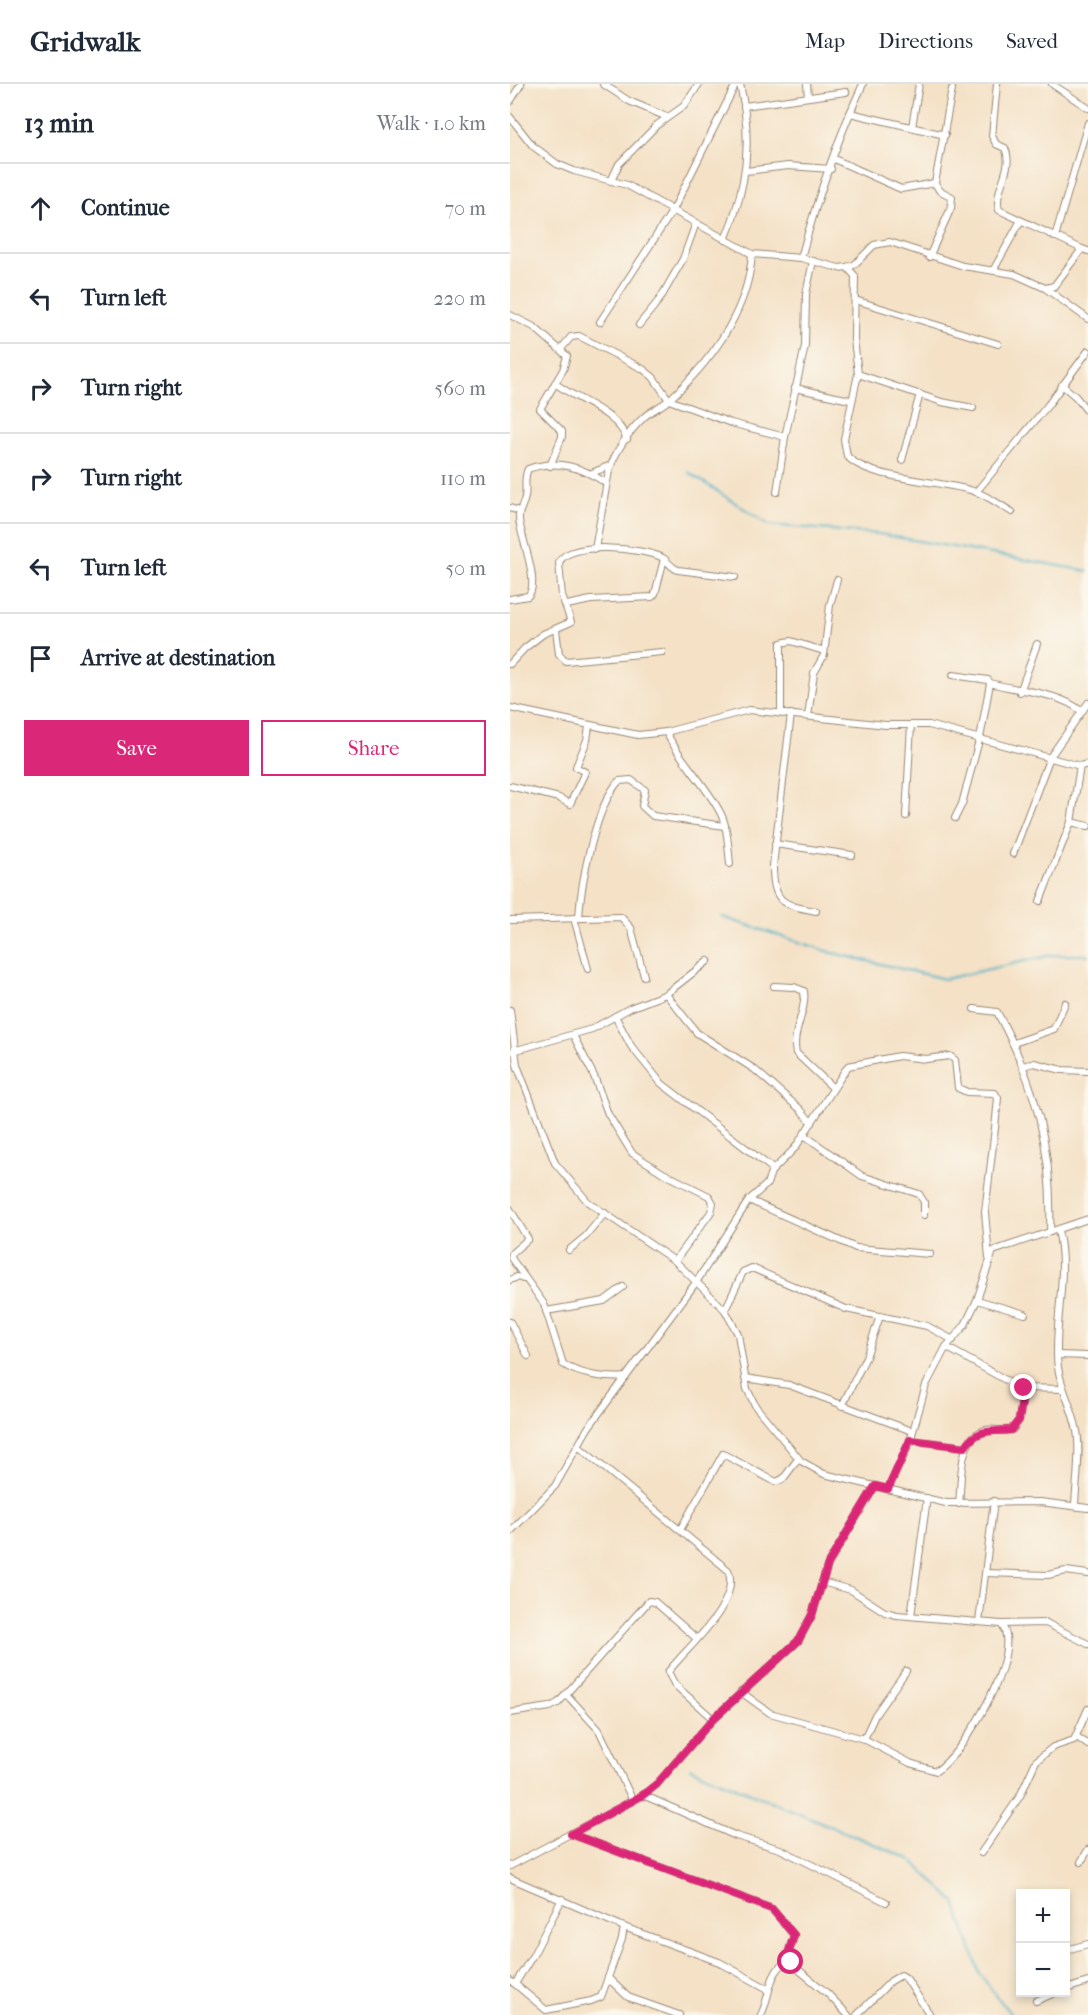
<!DOCTYPE html>
<html lang="en">
<head>
<meta charset="utf-8">
<style>
	body { margin:0; font-family:"IM FELL French Canon",serif; background:#f6f6f7; color:#1f2937 }
	.controls { position:absolute; right:18px; bottom:18px; display:grid; overflow:hidden; border-radius:0px; box-shadow:0 3px 9px #0003 }
	.controls button { width:54px; height:54px; display:grid; place-items:center; padding:0; border:0; border-bottom:2px solid #e0e1e3; background:#fff; color:#1f2937; font:30px sans-serif }
	.stop { position:absolute; width:18px; height:18px; margin:-14px; border:4px solid #db2777; border-radius:50%; background:#fff }
	.stop.end { background:#db2777; border-color:#fff; box-shadow:0 2px 6px #0008 }
	.list { margin:0; padding:0; list-style:none }
	h2 { display:flex; justify-content:space-between; align-items:center; height:78px; margin:0; padding:0 24px; font-size:26px }
	h2 small { font-size:20px; font-weight:400; color:#747a83 }
	.list li { display:grid; grid-template-columns:39px 1fr auto; gap:18px; align-items:center; box-sizing:border-box; height:90px; padding:0 24px; border-top:2px solid #e0e1e3 }
	.list b { display:block; font-size:22px; white-space:nowrap }
	.list em { font-size:20px; font-style:normal; color:#747a83 }
	.actions { display:flex; gap:12px; padding:18px 24px }
	.actions a { flex:1; padding:14px 0; border:2px solid #db2777; border-radius:0px; text-align:center; font-size:21px; color:#db2777 }
	.actions .main { background:#db2777; color:#fff }
	.icon { flex:none; width:33px; height:33px; fill:none; stroke:currentColor; stroke-width:2; stroke-linecap:round; stroke-linejoin:round }
	.map { position:relative; flex:none; width:578px; height:1931px; overflow:hidden }
	header { display:flex; align-items:center; gap:36px; box-sizing:border-box; height:84px; padding:0 30px; background:#fff; border-bottom:2px solid #e0e1e3 }
	header strong { font-size:28px }
	nav { display:flex; gap:33px; margin-inline-start:auto; font-size:21px }
	main { display:flex }
	aside { flex:1; background:#fff }
	.map>svg:first-child { display:block }
	.lines { fill:none; stroke-linecap:round; stroke-linejoin:round }
	.stream { stroke:#48b0c7; stroke-width:2 }
	.minor-casing { stroke:#988672; stroke-width:8 }
	.minor { stroke:#fff; stroke-width:6 }
	.route { stroke:#db2777; stroke-width:8 }
</style>
</head>
<body>
<header>
<strong>Gridwalk</strong>
<nav><a>Map</a><a>Directions</a><a>Saved</a></nav>
</header>
<main>
<aside>
<h2>13 min<small>Walk · 1.0 km</small></h2>
<ul class="list">
<li><svg class="icon" aria-label="ahead" viewBox="0 0 24 24"><path d="M12 20V5M6 11l6-6 6 6"/></svg><div><b>Continue</b></div><em>70 m</em></li>
<li><svg class="icon" aria-label="left" viewBox="0 0 24 24"><path d="M17 20v-9H6M10 6l-5 5 5 5"/></svg><div><b>Turn left</b></div><em>220 m</em></li>
<li><svg class="icon" aria-label="right" viewBox="0 0 24 24"><path d="M7 20v-9h11M14 6l5 5-5 5"/></svg><div><b>Turn right</b></div><em>560 m</em></li>
<li><svg class="icon" aria-label="right" viewBox="0 0 24 24"><path d="M7 20v-9h11M14 6l5 5-5 5"/></svg><div><b>Turn right</b></div><em>110 m</em></li>
<li><svg class="icon" aria-label="left" viewBox="0 0 24 24"><path d="M17 20v-9H6M10 6l-5 5 5 5"/></svg><div><b>Turn left</b></div><em>50 m</em></li>
<li><svg class="icon" aria-label="arrive" viewBox="0 0 24 24"><path d="M6 21V4h12l-3 4 3 4H6"/></svg><div><b>Arrive at destination</b></div></li>
</ul>
<div class="actions"><a class="main">Save</a><a>Share</a></div>
</aside>
<div class="map">
<svg width="578" height="1931" viewBox="0 0 578 1931">
	<rect width="100%" height="100%" fill="#fbf7ec"/>
	<filter id="ink" filterUnits="userSpaceOnUse"><feTurbulence type="fractalNoise" baseFrequency=".0167" numOctaves="2"/><feDisplacementMap in="SourceGraphic" scale="12" xChannelSelector="R" yChannelSelector="G"/><feConvolveMatrix kernelMatrix="1 2 1 2 8 2 1 2 1" color-interpolation-filters="sRGB"/></filter>
	<filter id="wash" filterUnits="userSpaceOnUse"><feTurbulence type="fractalNoise" baseFrequency=".008" numOctaves="4" result="noise"/><feDisplacementMap in="SourceGraphic" scale="24" xChannelSelector="R" yChannelSelector="G"/><feGaussianBlur stdDeviation="1.35" result="paint"/><feColorMatrix in="noise" values="0 0 0 0 0 0 0 0 0 0 0 0 0 0 0 0 0 1.4 0 .05"/><feComposite in="paint" operator="in"/></filter>
	<g filter="url(#wash)">
		<rect width="100%" height="100%" fill="#f4e1c6"/>
		<g class="lines">
			<!-- stream -->
			<g class="stream">
				<path d="M178 388 259 441 369 450 578 487"/>
				<path d="M212 833 323 869 435 895 542 871H578"/>
				<path d="M180 1684 400 1775 445 1818 470 1890 501 1931"/>
			</g>
		</g>
	</g>
	<g filter="url(#ink)">
		<g class="lines">
			<!-- minor casing -->
			<g class="minor-casing">
				<g id="minor">
					<path d="M93 0 119 17 157 33"/>
					<path d="M297 0 298 13"/>
					<path d="M487 0 482 52 486 60 495 64C505 85 483 105 489 126L572 165"/>
					<path d="M542 0 578 24"/>
					<path d="M0 18 11 0"/>
					<path d="M234 22 336 8"/>
					<path d="M340 29 435 51"/>
					<path d="M0 33 23 62 47 80 64 87 117 101 242 170 291 174 329 184 337 183 344 181 364 161 380 158 453 182 504 190 535 204 578 235"/>
					<path d="M402 43 409 0"/>
					<path d="M324 75 391 105 425 99"/>
					<path d="M236 87 278 82 321 85"/>
					<path d="M101 97 109 80 147 41 174 22 189 0"/>
					<path d="M545 153 578 39"/>
					<path d="M215 156C237 103 243 56 230 0"/>
					<path d="M419 173 441 124 442 113 429 106 425 99 442 5"/>
					<path d="M291 174C307 115 327 56 353 0"/>
					<path d="M337 183 345 192 344 255 348 290 334 355 337 372C360 397 434 396 466 408 478 412 490 421 502 428"/>
					<path d="M484 185 510 138"/>
					<path d="M536 204 544 202 572 165 578 167"/>
					<path d="M345 216 488 260"/>
					<path d="M0 231 24 243 57 272 53 286 30 325 52 347V353L40 382"/>
					<path d="M90 238 163 126 226 0"/>
					<path d="M129 241 150 215 173 175 186 139"/>
					<path d="M51 265 61 253 69 252 133 285 143 293 159 316 221 339 275 353"/>
					<path d="M348 290 432 318 463 324"/>
					<path d="M45 299C67 317 106 327 117 355"/>
					<path d="M552 301 566 313 578 328"/>
					<path d="M285 304 340 316"/>
					<path d="M392 376 410 310"/>
					<path d="M82 389 101 381"/>
					<path d="M267 408 275 353 295 262 296 210 303 177"/>
					<path d="M466 408 538 321 578 267"/>
					<path d="M0 424 9 427"/>
					<path d="M85 465 99 387C105 368 119 347 134 333 142 326 152 322 160 315 201 277 238 228 242 170"/>
					<path d="M0 515 18 512C31 499 10 452 9 435 8 426 14 421 15 413 17 403 13 395 18 385 47 375 72 383 96 399"/>
					<path d="M57 521 81 516 142 513 145 510 154 475"/>
					<path d="M46 545 49 570 56 577 152 568"/>
					<path d="M0 580 15 564 33 550 61 538 52 512 49 479C57 456 135 464 153 474 159 478 160 483 168 486L225 493"/>
					<path d="M443 591 478 596 480 599 471 649 452 720 445 734"/>
					<path d="M480 599C508 607 549 608 571 627"/>
					<path d="M510 608 527 560"/>
					<path d="M0 624 128 651 156 648 239 626 376 641H419L570 682 578 680"/>
					<path d="M271 629V559L281 557 314 567"/>
					<path d="M281 630 263 782C263 818 272 821 306 827"/>
					<path d="M298 632 304 589 314 571 320 521 327 496"/>
					<path d="M156 648C171 678 196 700 211 730 218 745 218 763 220 780"/>
					<path d="M0 702 49 714 60 720 75 688 66 683 77 656 79 642"/>
					<path d="M396 732 401 641"/>
					<path d="M561 738 578 742"/>
					<path d="M265 760 342 771"/>
					<path d="M503 770 540 673 578 619"/>
					<path d="M530 817 561 738 570 682"/>
					<path d="M69 833C71 799 85 723 109 697L121 696 135 706 132 722 143 732 215 742"/>
					<path d="M64 834 78 885"/>
					<path d="M0 836 111 833 121 844 134 892"/>
					<path d="M264 902 284 903 294 907C297 928 281 948 286 969L323 1004"/>
					<path d="M156 910 187 949 244 985 290 1025 302 1039"/>
					<path d="M464 925 487 928C526 1000 543 1066 540 1148"/>
					<path d="M0 926 7 981 45 1079 78 1118 165 1177 215 1226 228 1250 237 1305 246 1323 291 1377 314 1390 436 1419 530 1418 578 1424"/>
					<path d="M105 932 121 962 151 999 263 1085"/>
					<path d="M63 951 84 992 98 1030 122 1069 153 1089 199 1112 203 1119 201 1128 165 1177"/>
					<path d="M504 959 544 945 555 919"/>
					<path d="M3 967 82 945 120 924 156 910 198 877"/>
					<path d="M513 982 524 979 552 986 578 987"/>
					<path d="M294 1051 352 1092 409 1110 414 1118V1131"/>
					<path d="M239 1116 346 1164 420 1170"/>
					<path d="M0 1125 18 1155 2 1169 1 1174 34 1220 53 1280C69 1291 98 1295 116 1293"/>
					<path d="M548 1146C558 1188 546 1228 547 1271 547 1298 562 1321 567 1347 571 1368 566 1399 565 1421"/>
					<path d="M59 1166 76 1152 95 1129"/>
					<path d="M0 1196 7 1193 13 1195"/>
					<path d="M467 1216 515 1230"/>
					<path d="M215 1226 233 1188 242 1184 336 1225 417 1242 443 1256"/>
					<path d="M36 1227 94 1217 113 1203"/>
					<path d="M0 1238 18 1272"/>
					<path d="M436 1263 503 1300 514 1304 553 1305"/>
					<path d="M547 1271 578 1272"/>
					<path d="M235 1294 279 1301 402 1347"/>
					<path d="M332 1322 356 1273 370 1232"/>
					<path d="M400 1356 455 1363"/>
					<path d="M68 1362 218 1486C232 1519 176 1564 158 1588L165 1601 203 1635"/>
					<path d="M378 1405 400 1358 416 1301 436 1263 455 1241 467 1216 483 1167 578 1135"/>
					<path d="M449 1420C452 1398 447 1353 476 1346 485 1344 494 1349 503 1345L509 1336 514 1304"/>
					<path d="M170 1446 213 1370 266 1398 273 1395 288 1375"/>
					<path d="M0 1448 45 1402 78 1344 187 1197 239 1116 257 1100 261 1088 285 1064 338 982 389 972 416 975 440 972 445 976 448 1004 457 1008 485 1009 488 1014 485 1044 475 1128 479 1174"/>
					<path d="M476 1489 538 1491 556 1487 578 1490"/>
					<path d="M312 1498 341 1506 375 1528 387 1531 491 1540 536 1539 578 1560"/>
					<path d="M401 1532 417 1414"/>
					<path d="M469 1538 484 1417"/>
					<path d="M231 1608 260 1629 354 1655 400 1679 426 1687C453 1671 515 1568 491 1540"/>
					<path d="M56 1610 89 1646 123 1717"/>
					<path d="M0 1629 40 1623 48 1619 139 1517 145 1518 186 1554"/>
					<path d="M567 1653 578 1661"/>
					<path d="M354 1655 365 1631 396 1587"/>
					<path d="M133 1711 226 1752 270 1765 376 1818"/>
					<path d="M61 1750 262 1825 284 1851 276 1877"/>
					<path d="M471 1769 510 1712 526 1677 543 1663 564 1656 578 1625"/>
					<path d="M571 1778 578 1766"/>
					<path d="M0 1782 133 1711 147 1700 203 1635 288 1557 302 1531 318 1480 365 1402"/>
					<path d="M0 1794 114 1843 209 1878 258 1905"/>
					<path d="M556 1866 578 1860"/>
					<path d="M98 1894 118 1913 169 1931"/>
					<path d="M0 1897 5 1900 23 1871 52 1815"/>
					<path d="M5 1900 36 1926 81 1917 91 1913 112 1855 114 1843"/>
					<path d="M556 1905 578 1898"/>
					<path d="M526 1917 547 1908"/>
					<path d="M251 1931C260 1914 258 1887 278 1877L317 1909 338 1931"/>
					<path d="M347 1931 381 1897 391 1891 396 1894 420 1931"/>
				</g>
			</g>
			<!-- minor -->
			<use href="#minor" class="minor"/>
		</g>
	</g>
	<g class="lines" filter="url(#ink)">
		<!-- route -->
		<path class="route" d="M281 1878 276 1877 284 1851 262 1825 61 1750 133 1711 147 1700 203 1635 288 1557 302 1531 318 1480 365 1402 378 1405 400 1356 455 1363C468 1344 480 1348 501 1346L509 1336 514 1304"/>
	</g>
</svg>
<div class="controls">
<button>+</button>
<button>−</button>
</div>
<div class="stop" style="left:281px;top:1878px"></div>
<div class="stop end" style="left:514px;top:1304px"></div>
</div>
</main>
</body>
</html>
